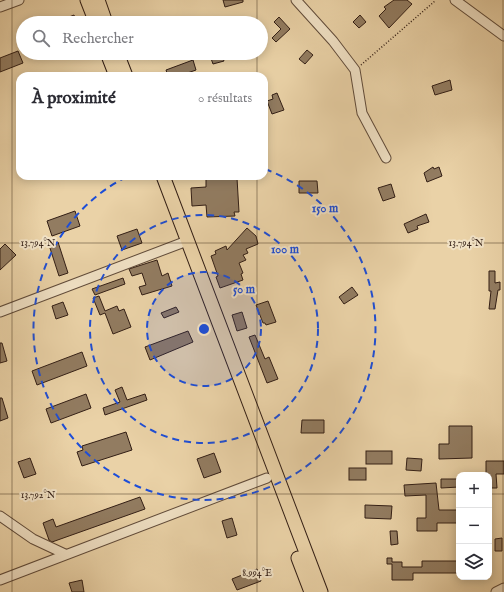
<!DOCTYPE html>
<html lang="fr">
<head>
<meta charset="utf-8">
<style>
	body { margin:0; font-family:"IM FELL English",serif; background:#f2f2f3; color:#2b2b33 }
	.controls { position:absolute; right:12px; bottom:12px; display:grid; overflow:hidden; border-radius:8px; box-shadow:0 2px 10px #0003 }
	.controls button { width:36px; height:36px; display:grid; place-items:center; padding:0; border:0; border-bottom:1px solid #e1e1e2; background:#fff; color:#2b2b33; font:20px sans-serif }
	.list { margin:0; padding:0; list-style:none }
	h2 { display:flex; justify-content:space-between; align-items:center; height:52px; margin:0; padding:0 16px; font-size:17px }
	h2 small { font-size:13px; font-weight:400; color:#7c7c81 }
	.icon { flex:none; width:22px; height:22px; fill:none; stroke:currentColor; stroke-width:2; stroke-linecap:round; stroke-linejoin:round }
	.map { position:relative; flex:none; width:504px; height:592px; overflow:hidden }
	.search { position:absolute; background:#fff; box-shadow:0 2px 10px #0003; left:16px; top:16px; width:252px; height:44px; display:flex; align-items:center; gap:10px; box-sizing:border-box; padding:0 14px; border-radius:22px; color:#7c7c81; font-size:15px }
	.panel { position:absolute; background:#fff; box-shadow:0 2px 10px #0003; left:16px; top:72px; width:252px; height:108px; border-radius:12px }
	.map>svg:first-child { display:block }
	.building { fill:#927c61; stroke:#321e15 }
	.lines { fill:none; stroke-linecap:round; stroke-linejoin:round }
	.minor-casing { stroke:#604b3a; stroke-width:11 }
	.highway-casing { stroke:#321e15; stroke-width:15 }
	.path { stroke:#321e15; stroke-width:1.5; stroke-dasharray:1 2; stroke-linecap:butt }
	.minor { stroke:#f1e2c6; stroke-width:9 }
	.highway { stroke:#ead2a7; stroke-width:13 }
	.ticks { fill:none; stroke:#321e15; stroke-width:1; stroke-opacity:0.45 }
	.ring { fill:none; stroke:#1d4ed8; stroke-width:2; stroke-dasharray:7 5 }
	.ticks-label { font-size:10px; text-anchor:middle; fill:#321e15; stroke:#f1e2c6; stroke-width:4; stroke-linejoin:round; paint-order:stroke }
	.centre { fill:#1d4ed8; stroke:#f1e2c6; stroke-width:2 }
	.ring-label { font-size:12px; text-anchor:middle; font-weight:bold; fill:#1d4ed8; stroke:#f1e2c6; stroke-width:4; stroke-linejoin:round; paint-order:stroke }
</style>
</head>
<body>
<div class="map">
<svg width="504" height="592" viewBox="0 0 504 592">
	<rect width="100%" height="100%" fill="#ead2a7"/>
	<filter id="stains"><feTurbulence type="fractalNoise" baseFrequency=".005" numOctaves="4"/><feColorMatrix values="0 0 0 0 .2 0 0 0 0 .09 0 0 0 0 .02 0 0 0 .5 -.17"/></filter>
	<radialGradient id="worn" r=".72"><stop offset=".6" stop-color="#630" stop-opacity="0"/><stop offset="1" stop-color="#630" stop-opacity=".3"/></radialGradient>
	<!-- building -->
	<g class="building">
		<path d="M223 0H243V2L225 7Z"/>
		<path d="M394 0H407L412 4 389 28 379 16 386 9 384 7Z"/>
		<path d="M74 15 77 23H54Z"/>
		<path d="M360 15 366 22 359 28 353 22Z"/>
		<path d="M279 17 290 29 276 42 272 38 281 29 274 22Z"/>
		<path d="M307 50 313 55 305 64 299 59Z"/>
		<path d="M18 51 23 63 0 72V58Z"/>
		<path d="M209 53H221L224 61 213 64Z"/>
		<path d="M193 60 196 70 179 76H168L166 70Z"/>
		<path d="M450 80 452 90 435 95 432 86Z"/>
		<path d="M277 93 284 110 272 114 267 101 273 99 272 95Z"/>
		<path d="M433 167 434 169 439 167 442 176 427 182 424 173Z"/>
		<path d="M206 176H218L219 179 237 178 239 212H234L235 216 207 217 206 205 192 206 191 188 206 187Z"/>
		<path d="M299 181H317L318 193H299Z"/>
		<path d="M391 184 395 197 383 201 378 188Z"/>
		<path d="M75 211 80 226 52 236 47 221Z"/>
		<path d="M426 214 429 222 417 226 418 229 408 233 404 224Z"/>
		<path d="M247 228 256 236 258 244 246 249 248 253 243 255 246 260 239 263 243 273 241 274 243 280 220 288 216 277 218 276 211 256 216 254 215 251 226 246 227 250Z"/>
		<path d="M137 229 142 243 122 250 117 236Z"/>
		<path d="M58 242 68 273 59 276 49 245Z"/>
		<path d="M5 244 16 255 0 270V249Z"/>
		<path d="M157 260 162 276 168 273 172 286 142 295 139 287 146 285 142 273 132 276 129 269Z"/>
		<path d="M489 271H495V283L500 282V290H498L495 309H489L491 291H489Z"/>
		<path d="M123 278 125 284 95 295 92 289Z"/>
		<path d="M352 287 358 295 344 304 339 297Z"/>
		<path d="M99 296 105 311 117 306 119 311 124 309 131 327 113 334 105 313 100 315 93 298Z"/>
		<path d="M268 301 276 322 266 325 265 323H263L256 305Z"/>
		<path d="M63 302 68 315 56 319 52 306Z"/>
		<path d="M176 307 179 312 164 318 161 313Z"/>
		<path d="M242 312 247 328 237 331 232 315Z"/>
		<path d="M188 331 193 342 150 360 145 347Z"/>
		<path d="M255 335 265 359 269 357 278 379 267 383 249 337Z"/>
		<path d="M0 343H2L7 361 0 363Z"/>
		<path d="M82 352 87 366 37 385 32 371Z"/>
		<path d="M122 387 127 400 145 394 147 400 105 415 103 408 120 402 115 390Z"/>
		<path d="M86 394 91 408 51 423 46 409Z"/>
		<path d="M0 398H2L8 418 0 421Z"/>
		<path d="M302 420H324V433H301Z"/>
		<path d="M449 426H472V458L439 459V444H449Z"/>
		<path d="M126 432 132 450 82 466 77 452 83 450 82 446Z"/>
		<rect x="366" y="451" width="26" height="13"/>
		<path d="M214 453 221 472 204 478 197 459Z"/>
		<path d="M30 458 36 474 24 478 18 462Z"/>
		<path d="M407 458 422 459 421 471 406 470Z"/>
		<path d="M486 461H504V474H496L497 488H489V474H486Z"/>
		<rect x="349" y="468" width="17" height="12"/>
		<path d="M441 479H459V487L441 488Z"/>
		<path d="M436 483 439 510H459V523H437V531H417V518H426V495L405 496 404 485Z"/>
		<path d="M140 497 145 509 52 542 49 540 43 523 53 519 56 527Z"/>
		<path d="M365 505 392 506 391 519 365 518Z"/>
		<path d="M232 518 237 535 227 538 222 521Z"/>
		<path d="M390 531H397L398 544 391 545Z"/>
		<path d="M502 538V551H495V539Z"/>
		<path d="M387 558H392V562H402V567H422V561H459V573H413V580H392V564H387Z"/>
		<path d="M257 569 261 581 237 590 232 579Z"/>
		<path d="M82 580 84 592H72L69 583Z"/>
	</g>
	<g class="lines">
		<!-- minor casing -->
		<g class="minor-casing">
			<g id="minor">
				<path d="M296 0 333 41 355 70 362 113 386 158"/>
				<path d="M455 0 504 36"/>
				<path d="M0 7 19 0"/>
				<path d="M0 312 187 241"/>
				<path d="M0 516 33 539 65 554"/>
				<path d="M0 580 267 478"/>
				<path d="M496 592 504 588"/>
			</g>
		</g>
		<!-- highway casing -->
		<g class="highway-casing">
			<g id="highway">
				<path d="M87 0 96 23"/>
				<path d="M98 0 106 23"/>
				<path d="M107 53 116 76"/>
				<path d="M117 53 126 76"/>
				<path d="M163 176 321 592"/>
				<path d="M298 558 311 592"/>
			</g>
		</g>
		<!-- path -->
		<path class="path" d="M361 65 435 1"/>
		<!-- minor -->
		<use href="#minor" class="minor"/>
		<!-- highway -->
		<use href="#highway" class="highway"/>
	</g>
	<!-- ticks -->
	<path class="ticks" d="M12 0V592M257 0V23M503 0V592M257 53V76M257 176V592M0 243H504M0 494H459M489 494H504"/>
	<!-- distance rings -->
	<circle cx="204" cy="329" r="57" fill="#1d4ed8" fill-opacity=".12"/>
	<g class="ring">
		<circle cx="204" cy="329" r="57"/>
		<circle cx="204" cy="329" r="114"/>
		<path d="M265 169A171 171 0 1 1 126 177"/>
	</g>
	<g class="ticks-label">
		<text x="38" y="246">13.794°N</text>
		<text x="466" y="246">13.794°N</text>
		<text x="38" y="498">13.792°N</text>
		<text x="257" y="576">8.994°E</text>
	</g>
	<circle cx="204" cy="329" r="6" class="centre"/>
	<g class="ring-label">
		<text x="325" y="212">150 m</text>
		<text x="285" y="253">100 m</text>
		<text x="244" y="293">50 m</text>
	</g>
	<rect width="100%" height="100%" filter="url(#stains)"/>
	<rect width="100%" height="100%" fill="url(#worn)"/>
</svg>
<div class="controls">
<button>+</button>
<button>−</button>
<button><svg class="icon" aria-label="layers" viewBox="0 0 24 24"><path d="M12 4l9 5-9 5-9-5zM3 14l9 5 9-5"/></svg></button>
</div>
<div class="search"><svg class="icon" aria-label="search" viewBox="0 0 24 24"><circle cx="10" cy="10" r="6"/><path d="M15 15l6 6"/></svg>Rechercher</div>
<section class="panel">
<h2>À proximité<small>0 résultats</small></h2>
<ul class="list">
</ul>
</section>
</div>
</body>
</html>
